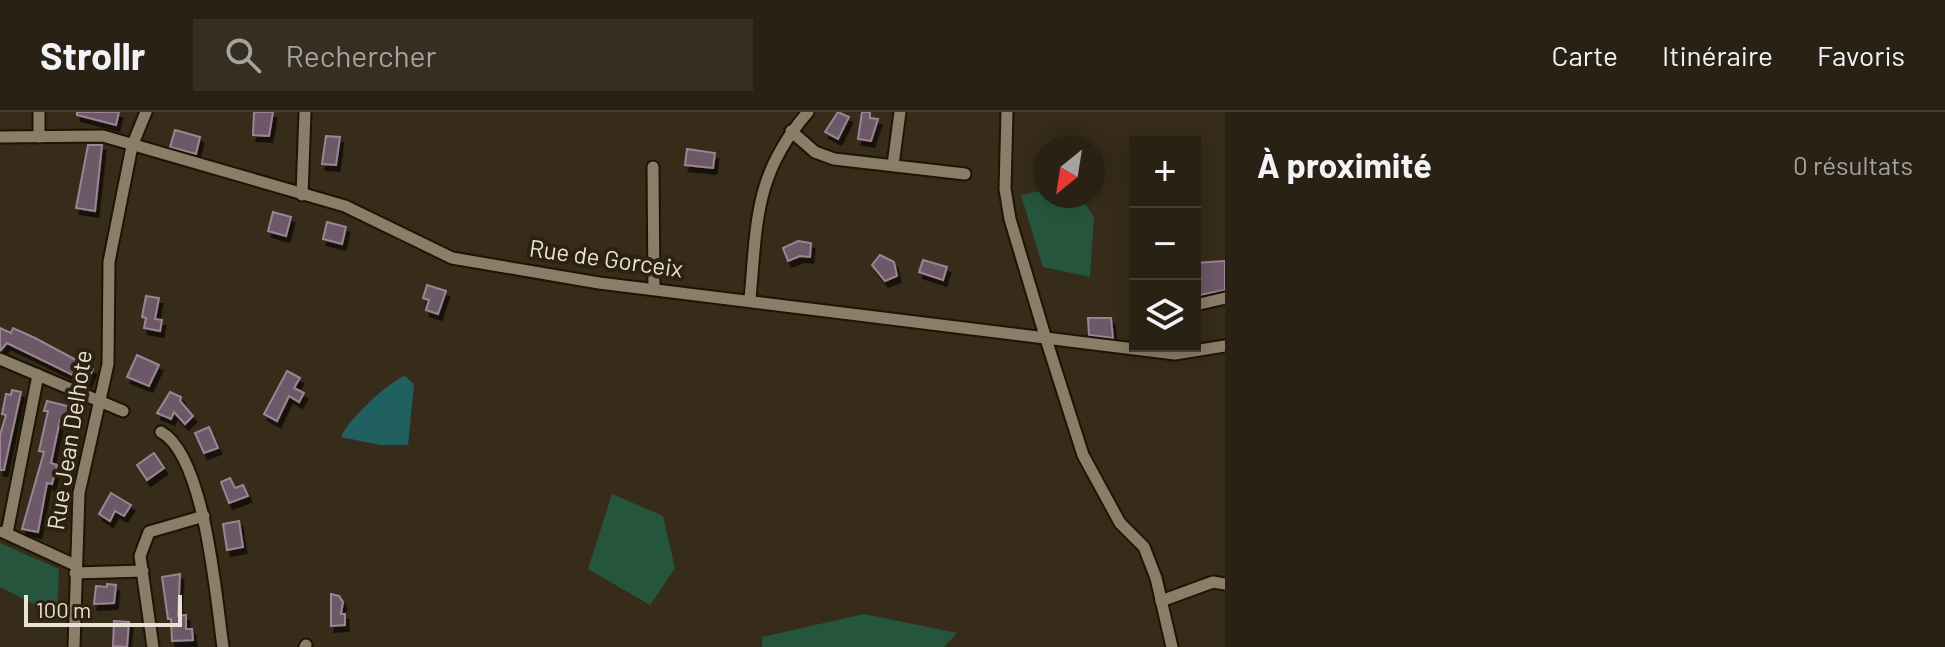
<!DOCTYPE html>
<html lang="fr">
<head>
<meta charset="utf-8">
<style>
	body { margin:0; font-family:Barlow,sans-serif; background:#352e21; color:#f1f3f6 }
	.controls { position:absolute; right:24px; top:24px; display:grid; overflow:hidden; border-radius:0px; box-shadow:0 4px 20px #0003 }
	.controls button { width:72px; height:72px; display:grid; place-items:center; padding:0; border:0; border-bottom:2px solid #453e33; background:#292113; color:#f1f3f6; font:40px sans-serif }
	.compass { position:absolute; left:1033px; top:24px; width:72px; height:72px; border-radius:50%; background:#292113; box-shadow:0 4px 20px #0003; rotate:210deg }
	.scale { position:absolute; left:24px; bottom:20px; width:158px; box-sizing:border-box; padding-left:8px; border:4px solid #e9e2d6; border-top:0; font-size:22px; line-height:28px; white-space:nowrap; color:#e9e2d6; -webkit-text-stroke:6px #2d220f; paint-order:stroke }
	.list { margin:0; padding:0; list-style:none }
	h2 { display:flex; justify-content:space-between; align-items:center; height:104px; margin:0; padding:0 32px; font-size:34px }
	h2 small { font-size:26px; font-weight:400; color:#a5a3a0 }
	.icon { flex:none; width:44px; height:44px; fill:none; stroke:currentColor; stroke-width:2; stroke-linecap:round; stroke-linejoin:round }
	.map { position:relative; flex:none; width:1225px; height:535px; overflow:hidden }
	header { display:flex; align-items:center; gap:48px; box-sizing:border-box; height:112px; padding:0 40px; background:#292113; border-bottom:2px solid #453e33 }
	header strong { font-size:38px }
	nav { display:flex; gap:44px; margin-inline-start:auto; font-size:28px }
	.search { width:560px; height:72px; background:#352e21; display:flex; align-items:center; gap:20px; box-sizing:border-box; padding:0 28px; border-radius:0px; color:#a5a3a0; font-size:30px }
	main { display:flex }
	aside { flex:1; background:#292113 }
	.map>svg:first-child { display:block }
	.green { fill:#25553d }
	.water { fill:#216060 }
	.building { fill:#6d5867; stroke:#9b8494; stroke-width:2; filter:url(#shadow) }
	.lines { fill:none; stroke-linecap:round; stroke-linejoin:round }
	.minor-casing { stroke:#1e1403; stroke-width:15 }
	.minor { stroke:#8b7e68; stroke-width:11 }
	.labels { text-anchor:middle; stroke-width:8; stroke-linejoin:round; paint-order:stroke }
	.street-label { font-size:24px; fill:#e9e2d6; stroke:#2d220f }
</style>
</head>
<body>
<header>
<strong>Strollr</strong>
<div class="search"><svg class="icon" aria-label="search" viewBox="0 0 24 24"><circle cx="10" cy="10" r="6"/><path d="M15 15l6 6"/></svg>Rechercher</div>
<nav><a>Carte</a><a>Itinéraire</a><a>Favoris</a></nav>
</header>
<main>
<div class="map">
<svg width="1225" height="535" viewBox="0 0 1225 535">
	<defs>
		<filter id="shadow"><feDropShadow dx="3.5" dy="6" stdDeviation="0" flood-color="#0009"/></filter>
	</defs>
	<rect width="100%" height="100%" fill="#372c19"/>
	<!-- green -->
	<g class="green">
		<path d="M1045 78V84H1080L1094 105 1090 165 1043 155 1021 83Z"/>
		<path d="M612 382 663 404 675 456 650 493 588 457Z"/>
		<path d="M0 431 59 457 57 504 0 475Z"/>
		<path d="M864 502 957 521 944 535H762V525Z"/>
	</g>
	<!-- water -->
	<path class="water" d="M405 264 414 272 408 333H380L341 325C346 310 389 269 405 264Z"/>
	<!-- building -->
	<g class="building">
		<path d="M77 0H119L116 13 77 3Z"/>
		<path d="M254 0H273L269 24 253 23Z"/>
		<path d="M838 0 849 5 838 27 825 20Z"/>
		<path d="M862 0H870V6L878 7 871 29 858 27Z"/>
		<path d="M175 18 200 25 196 42 170 35Z"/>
		<path d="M326 24 340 25 336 53 322 52Z"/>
		<path d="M88 33H102L95 99 76 96Z"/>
		<path d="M687 37 715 41 713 56 685 53Z"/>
		<path d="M273 100 291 105 286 124 268 119Z"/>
		<path d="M327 110 346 115 342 132 323 127Z"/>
		<path d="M798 129 811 131 810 145 800 144 788 149 783 136Z"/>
		<path d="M880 143 894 150 897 164 885 169 872 153Z"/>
		<path d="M923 148 947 155 943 168 919 160Z"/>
		<path d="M1225 149V178L1200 183 1199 159 1195 160V151Z"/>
		<path d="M427 173 446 179 438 202 426 198 429 188 423 186Z"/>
		<path d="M146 184 159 186 155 207 162 208 160 219 144 216 146 206 142 205Z"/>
		<path d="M1088 206H1111L1113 226 1089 223Z"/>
		<path d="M0 216 11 221 13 216 35 226 93 257 87 270 7 231 0 239Z"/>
		<path d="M137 243 159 253 149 274 127 265Z"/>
		<path d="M287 259 300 266 294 276 304 281 299 290 289 284 277 309 264 302Z"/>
		<path d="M12 278 21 280 4 358H0V323L6 303 2 302 6 282 11 283Z"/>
		<path d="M170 280 181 285 180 289 193 304 185 312 174 300 171 307 157 301Z"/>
		<path d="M47 289 71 295 70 300 75 301 73 311 60 308 51 351 57 353 52 372 47 371 38 420 22 417 44 340 39 339 48 299H44Z"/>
		<path d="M209 315 218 336 204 341 195 321Z"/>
		<path d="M154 341 164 356 147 368 137 353Z"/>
		<path d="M230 366 235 376 243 373 248 384 229 391 221 370Z"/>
		<path d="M111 381 131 393 124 404 115 399 110 409 99 402Z"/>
		<path d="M239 409 243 435 227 438 223 412Z"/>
		<path d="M180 462 178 504 186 503V517H192L193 528 172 529 171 507H168L162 465Z"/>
		<path d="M107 472 116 473 114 491 94 492 96 474 107 475Z"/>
		<path d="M331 482 339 484 343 490 341 502H345V513L331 514Z"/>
		<path d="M114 509 129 510 127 535 113 534Z"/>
	</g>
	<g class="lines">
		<!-- minor casing -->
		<g class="minor-casing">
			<g id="minor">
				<path d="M1007 0 1005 77 1010 107 1046 227 1083 343 1120 411 1144 435 1156 466 1172 535"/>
				<path d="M791 19 815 40 834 47 965 62"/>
				<path d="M0 25 103 24 345 94 452 146 599 171 1175 242 1225 234"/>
				<path d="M39 25V0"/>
				<path d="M893 53 900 0"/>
				<path d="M653 55 654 177"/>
				<path d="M302 83 305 0"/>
				<path d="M750 187C757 110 754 62 808 0"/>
				<path d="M1195 193 1225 186"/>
				<path d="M0 247 123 299"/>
				<path d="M161 320C205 344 216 486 223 535"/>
				<path d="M3 420 75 453"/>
				<path d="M7 421 38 263"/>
				<path d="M75 461 143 459"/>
				<path d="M1161 489 1213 470 1225 472"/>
				<path d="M74 535 79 381 108 252 109 150 132 34 146 0"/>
				<path d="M153 535 140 444 149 420 204 404"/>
				<path d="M305 535 306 533"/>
			</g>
		</g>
		<!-- minor -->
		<use href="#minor" class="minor"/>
	</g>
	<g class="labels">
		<!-- street labels -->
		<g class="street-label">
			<text transform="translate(606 147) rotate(8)" y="8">Rue de Gorceix</text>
			<text transform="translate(70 328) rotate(-81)" y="8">Rue Jean Delhote</text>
		</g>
	</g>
</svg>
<div class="controls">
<button>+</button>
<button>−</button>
<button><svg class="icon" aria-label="layers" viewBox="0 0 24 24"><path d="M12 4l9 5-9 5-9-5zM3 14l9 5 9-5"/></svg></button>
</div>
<svg class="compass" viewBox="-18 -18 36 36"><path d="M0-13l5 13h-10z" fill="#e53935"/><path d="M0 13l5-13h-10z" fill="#a5a3a0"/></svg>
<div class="scale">100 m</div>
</div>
<aside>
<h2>À proximité<small>0 résultats</small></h2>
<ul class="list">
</ul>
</aside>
</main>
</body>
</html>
